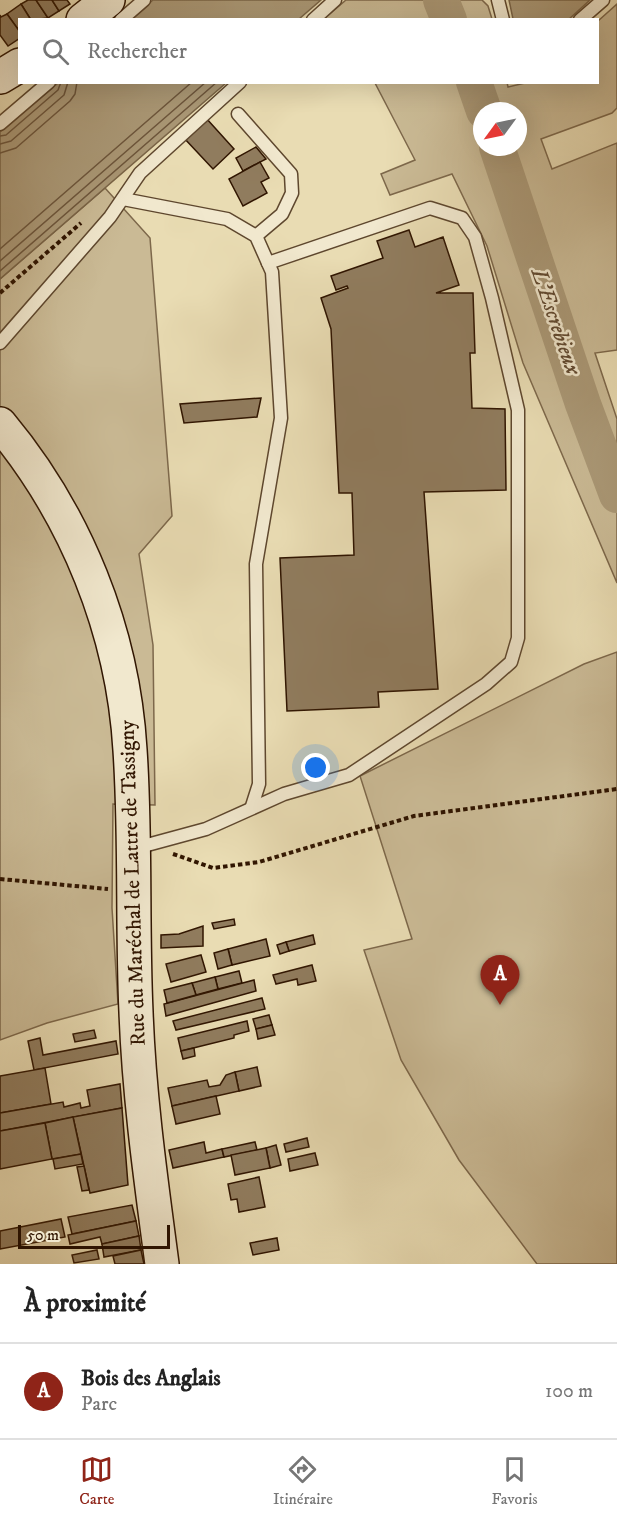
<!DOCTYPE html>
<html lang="fr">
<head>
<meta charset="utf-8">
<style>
	body { margin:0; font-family:"IM FELL DW Pica",serif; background:#f6f6f6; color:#222 }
	.compass { position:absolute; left:473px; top:102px; width:54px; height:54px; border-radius:50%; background:#fff; box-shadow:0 6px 24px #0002; rotate:237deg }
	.scale { position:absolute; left:18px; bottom:15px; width:152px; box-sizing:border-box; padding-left:6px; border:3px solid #301501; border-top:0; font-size:16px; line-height:21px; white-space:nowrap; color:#301501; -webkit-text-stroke:4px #f1e8ce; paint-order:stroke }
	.you { position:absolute; left:316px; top:768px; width:21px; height:21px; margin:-15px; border:4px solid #fff; border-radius:50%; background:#1a73e8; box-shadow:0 0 0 9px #1a73e833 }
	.badge { display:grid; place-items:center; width:39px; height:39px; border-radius:50%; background:#8f2418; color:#fff; font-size:20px; font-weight:700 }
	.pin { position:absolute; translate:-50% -50px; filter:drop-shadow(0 2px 3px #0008) }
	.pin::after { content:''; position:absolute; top:32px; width:21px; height:18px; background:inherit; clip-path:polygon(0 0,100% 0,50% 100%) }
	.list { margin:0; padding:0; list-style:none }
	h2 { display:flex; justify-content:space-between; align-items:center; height:78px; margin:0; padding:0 24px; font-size:26px }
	h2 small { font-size:20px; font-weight:400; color:#767676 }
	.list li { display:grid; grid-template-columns:39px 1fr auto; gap:18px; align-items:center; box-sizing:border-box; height:96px; padding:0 24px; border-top:2px solid #e0e0e0 }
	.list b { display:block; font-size:22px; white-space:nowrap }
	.list p { margin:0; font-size:20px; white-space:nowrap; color:#767676 }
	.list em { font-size:20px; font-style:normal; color:#767676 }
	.icon { flex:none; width:33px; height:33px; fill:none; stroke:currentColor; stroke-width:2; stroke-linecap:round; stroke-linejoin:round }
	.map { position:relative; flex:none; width:617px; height:1264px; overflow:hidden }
	.search { position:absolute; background:#fff; box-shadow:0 6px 24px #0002; left:18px; right:18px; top:18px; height:66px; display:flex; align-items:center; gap:15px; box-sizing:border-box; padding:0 21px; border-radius:0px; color:#767676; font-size:22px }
	.sheet { height:174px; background:#fff }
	nav { display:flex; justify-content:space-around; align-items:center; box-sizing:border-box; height:84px; border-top:2px solid #e0e0e0; background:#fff; font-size:16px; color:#767676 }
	nav a { display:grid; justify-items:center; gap:3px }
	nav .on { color:#8f2418 }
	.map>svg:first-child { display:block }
	.green { fill:#caba95; stroke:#7d684b; stroke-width:1.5; fill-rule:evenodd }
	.water { fill:#aa9876; stroke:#796447; stroke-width:1.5 }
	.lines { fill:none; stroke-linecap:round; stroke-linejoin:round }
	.shore { stroke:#6d563c; stroke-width:1.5 }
	.river { stroke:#aa9876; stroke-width:36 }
	.building { fill:#907c5e; stroke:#301501; stroke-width:1.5 }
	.lane-casing { stroke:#5e472e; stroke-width:15 }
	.secondary-casing { stroke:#301501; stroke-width:36 }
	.path { stroke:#301501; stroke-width:4; stroke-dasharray:4.5 3; stroke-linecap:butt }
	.lane { stroke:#f1e8ce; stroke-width:12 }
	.secondary { stroke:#f1e8ce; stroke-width:33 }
	.labels { text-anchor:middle; stroke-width:5; stroke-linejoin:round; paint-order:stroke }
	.street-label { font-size:21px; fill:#301501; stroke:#f1e8ce }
	.water-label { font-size:22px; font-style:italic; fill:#614930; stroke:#f1e8ce }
</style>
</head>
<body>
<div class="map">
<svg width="617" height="1264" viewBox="0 0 617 1264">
	<rect width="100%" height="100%" fill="#e9dcb3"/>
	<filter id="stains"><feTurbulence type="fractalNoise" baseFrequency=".00333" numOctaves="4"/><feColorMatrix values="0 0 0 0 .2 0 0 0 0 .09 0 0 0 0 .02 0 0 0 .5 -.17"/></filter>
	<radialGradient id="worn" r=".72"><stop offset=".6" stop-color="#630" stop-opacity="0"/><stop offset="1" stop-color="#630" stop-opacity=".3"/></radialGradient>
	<!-- green -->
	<g class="green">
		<path d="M346 0H482L488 6 492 19H324Z"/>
		<path d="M617 4V108L612 113 541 139 552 169 617 143V350L595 353 617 419V583L523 363 487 246 452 174 390 195 381 174 415 160 375 83 507 82 508 87 525 83 598 82V21ZM482 111H518V147H482Z"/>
		<path d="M105 188 150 238 172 516 139 554 153 645 155 805 113 804 112 908 118 1004 47 1023 0 1040V279Z"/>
		<path d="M617 652V1264H537L459 1160 401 1060 364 950 412 939 360 776 584 664Z"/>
	</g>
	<!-- water -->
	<g class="water">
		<path d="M153 0H321L299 19 130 20Z"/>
		<path d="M509 0H590L568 20 513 19Z"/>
		<path d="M58 83H226L0 279V132Z"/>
	</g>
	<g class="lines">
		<!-- shore -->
		<g class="shore">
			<path d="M0 136 6 135 58 90 61 82"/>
			<path d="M0 144 11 141 64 95 68 82"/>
			<path d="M0 153 16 148 70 101 75 94 77 82"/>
			<path d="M0 249 192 82"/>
			<path d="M0 261 206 82"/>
			<path d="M0 271 217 82"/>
		</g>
		<!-- river -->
		<g class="river">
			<path d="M441 0 449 20"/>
			<path d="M474 82 484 111"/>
			<path d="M497 147 583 404 617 495"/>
		</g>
	</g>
	<!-- building -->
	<g class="building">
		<path d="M28 0H36L48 18 31 20 21 4Z"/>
		<path d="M36 0H52L59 11 48 18Z"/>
		<path d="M52 0H67L70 4 59 11Z"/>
		<path d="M21 4 31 20H20V32L7 14Z"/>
		<path d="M7 14 20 32V38L8 46 0 35V15L1 17Z"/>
		<path d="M206 118 234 149 213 169 184 138Z"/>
		<path d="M256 147 266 159 243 171 236 158Z"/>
		<path d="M260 162 269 178 261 182 267 193 243 206 229 179Z"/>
		<path d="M409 230 415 247 443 237 459 285 436 293H473L475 353H470L472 408 505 409 506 490 424 492 438 689 378 692 379 707 287 711 280 558 354 555 352 493H339L331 329 321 298 348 288 347 286 336 290 331 276 383 258 377 241Z"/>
		<path d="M261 398 257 417 184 423 180 404Z"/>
		<path d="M234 919 235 925 214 929 212 923Z"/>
		<path d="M203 926V946L161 948V935L179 934Z"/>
		<path d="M313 935 315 944 289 951 286 942Z"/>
		<path d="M266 939 270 956 232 965 228 949Z"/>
		<path d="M286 942 289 951 280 954 277 945Z"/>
		<path d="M228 949 232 965 218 969 214 953Z"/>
		<path d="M201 955 206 972 171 982 166 964Z"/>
		<path d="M312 965 316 981 298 985 297 979 276 984 273 975Z"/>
		<path d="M239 971 242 983 218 989 215 977Z"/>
		<path d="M215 977 218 989 196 995 192 983Z"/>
		<path d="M254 980 256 991 166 1016 164 1004Z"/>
		<path d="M192 983 196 995 167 1003 164 990Z"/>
		<path d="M262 998 265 1009 176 1030 173 1021Z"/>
		<path d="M269 1015 272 1025 256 1029 253 1019Z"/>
		<path d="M247 1021 249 1031 234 1035V1038L181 1051 178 1038Z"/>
		<path d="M272 1025 275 1035 258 1039 256 1029Z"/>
		<path d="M94 1030 96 1038 75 1042 73 1034Z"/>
		<path d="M40 1038 43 1055 116 1041 118 1054 34 1070 28 1041Z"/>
		<path d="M194 1048 195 1056 183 1059 181 1051Z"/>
		<path d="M257 1067 261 1086 239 1091 235 1072Z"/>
		<path d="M45 1068 51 1104 0 1113V1076Z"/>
		<path d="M235 1072 239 1091 172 1106 168 1088 207 1080 209 1087 220 1085 226 1075Z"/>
		<path d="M120 1084 122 1108 0 1131V1113L63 1102 64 1107 80 1103 81 1108 90 1106 87 1090Z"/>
		<path d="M216 1096 220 1114 176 1124 172 1106Z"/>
		<path d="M122 1108 128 1185 90 1193 73 1117Z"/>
		<path d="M73 1117 81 1154 52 1159 45 1123Z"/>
		<path d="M45 1123 52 1159 0 1169V1131Z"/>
		<path d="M307 1138 309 1147 286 1152 284 1144Z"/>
		<path d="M204 1142 206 1153 222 1149 224 1157 173 1168 169 1150Z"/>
		<path d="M255 1142 257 1150 224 1157 222 1149Z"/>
		<path d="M276 1145 281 1165 270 1168 266 1148Z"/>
		<path d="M266 1148 270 1168 235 1175 231 1155Z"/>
		<path d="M315 1153 318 1165 290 1171 288 1159Z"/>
		<path d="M81 1154 83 1164 55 1169 53 1159Z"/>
		<path d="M84 1166 89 1190 82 1191 77 1167Z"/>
		<path d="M259 1177 265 1207 239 1212 237 1199 231 1200 228 1184Z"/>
		<path d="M132 1205 136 1221 72 1234 68 1217Z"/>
		<path d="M61 1219 65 1237 0 1249V1231Z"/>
		<path d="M136 1221 139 1236 102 1244 100 1237 70 1244 68 1235Z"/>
		<path d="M139 1236 141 1250 104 1257 102 1244Z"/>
		<path d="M277 1238 279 1250 253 1255 250 1243Z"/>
		<path d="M97 1250 99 1259 74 1263 72 1255Z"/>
		<path d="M141 1250 144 1264H115L113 1256Z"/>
	</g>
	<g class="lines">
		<!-- lane casing -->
		<g class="lane-casing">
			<g id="lane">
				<path d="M498 0 503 20"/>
				<path d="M121 20 144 0"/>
				<path d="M313 20 335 0"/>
				<path d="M580 20 603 0"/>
				<path d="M238 114 291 174 292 193 282 214 256 236"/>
				<path d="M0 124 49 82"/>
				<path d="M123 199 227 219 256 236 272 272 281 418 256 564 259 784 252 806"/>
				<path d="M0 343 110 217 140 173 240 82"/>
				<path d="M136 848 206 829 284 794 349 775 486 684 511 662 518 638V410L492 298 475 237 462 218 430 208 268 263"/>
			</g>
		</g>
		<!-- secondary casing -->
		<g class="secondary-casing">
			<g id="secondary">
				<path d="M83 20 108 0"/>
				<path d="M0 77 20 65"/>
				<path d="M0 424C76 515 123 631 130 750 136 837 132 925 136 1012 139 1096 151 1181 162 1264"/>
			</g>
		</g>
		<!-- path -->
		<g class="path">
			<path d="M0 293 81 223"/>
			<path d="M173 854 213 868 259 862 414 816 617 789"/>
			<path d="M0 879 108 889"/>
		</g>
		<!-- lane -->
		<use href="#lane" class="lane"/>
		<!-- secondary -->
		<use href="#secondary" class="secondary"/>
	</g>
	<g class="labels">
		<!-- street labels -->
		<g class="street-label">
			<text transform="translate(132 883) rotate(-92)" y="7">Rue du Maréchal de Lattre de Tassigny</text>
		</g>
		<!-- water labels -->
		<g class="water-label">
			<text transform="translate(557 321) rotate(71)" y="8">L'Escrebieux</text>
		</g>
	</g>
	<rect width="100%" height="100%" filter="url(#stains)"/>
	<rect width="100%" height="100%" fill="url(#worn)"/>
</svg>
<svg class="compass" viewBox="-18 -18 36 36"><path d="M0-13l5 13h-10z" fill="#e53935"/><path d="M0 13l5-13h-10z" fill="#767676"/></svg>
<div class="scale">50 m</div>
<div class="you"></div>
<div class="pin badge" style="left:500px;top:1005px">A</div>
<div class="search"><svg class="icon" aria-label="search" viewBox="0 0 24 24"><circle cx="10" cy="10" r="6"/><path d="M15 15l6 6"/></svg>Rechercher</div>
</div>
<section class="sheet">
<h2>À proximité<small></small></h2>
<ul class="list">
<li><span class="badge">A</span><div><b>Bois des Anglais</b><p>Parc</p></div><em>100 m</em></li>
</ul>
</section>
<nav>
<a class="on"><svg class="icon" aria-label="map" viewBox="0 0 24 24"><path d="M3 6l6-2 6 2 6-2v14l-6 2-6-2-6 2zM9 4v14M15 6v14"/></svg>Carte</a>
<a><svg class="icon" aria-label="directions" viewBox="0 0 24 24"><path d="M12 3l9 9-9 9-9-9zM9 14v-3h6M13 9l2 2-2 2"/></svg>Itinéraire</a>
<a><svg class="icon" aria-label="saved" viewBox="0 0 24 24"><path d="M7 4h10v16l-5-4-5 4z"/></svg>Favoris</a>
</nav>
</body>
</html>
